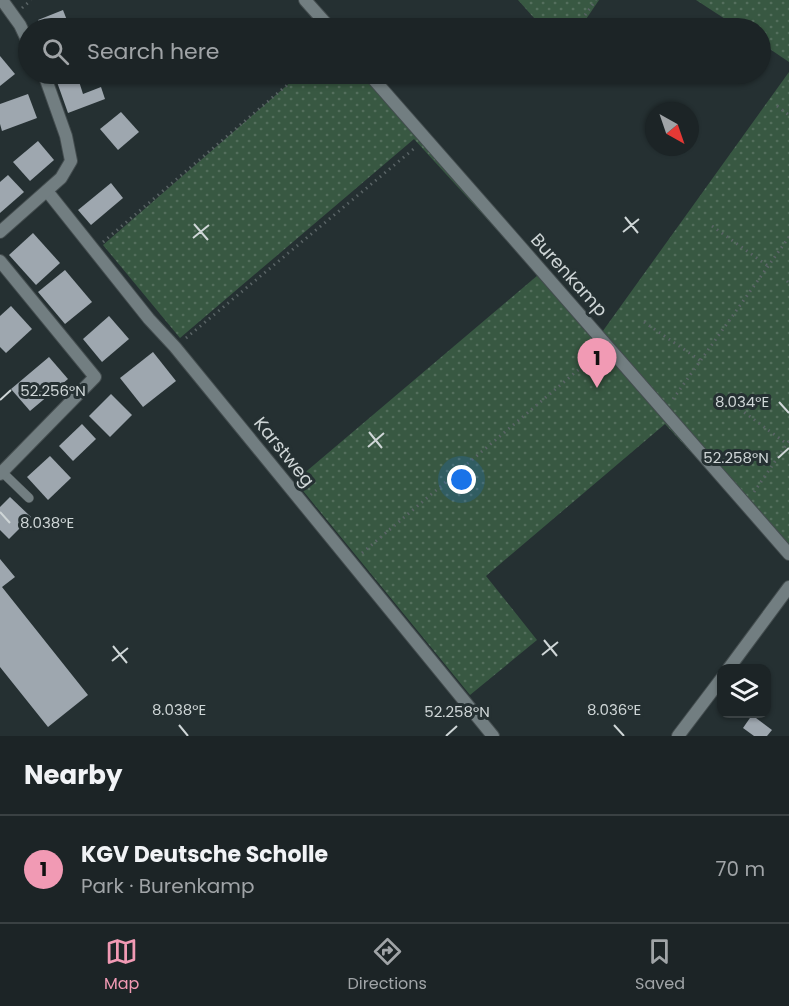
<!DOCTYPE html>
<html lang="en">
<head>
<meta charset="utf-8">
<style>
	body { margin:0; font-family:Poppins,sans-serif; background:#252c2e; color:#f1f3f6 }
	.controls { position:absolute; right:18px; bottom:18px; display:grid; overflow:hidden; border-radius:12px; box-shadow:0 2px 4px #0004 }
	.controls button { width:54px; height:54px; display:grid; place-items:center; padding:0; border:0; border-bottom:2px solid #3a4143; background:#1c2426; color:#f1f3f6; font:30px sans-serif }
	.compass { position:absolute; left:645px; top:102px; width:54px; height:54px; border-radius:50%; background:#1c2426; box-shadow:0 2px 4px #0004; rotate:140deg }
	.you { position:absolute; left:462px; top:480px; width:21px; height:21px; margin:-15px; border:4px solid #fff; border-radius:50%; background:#1a73e8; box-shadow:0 0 0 9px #1a73e833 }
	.badge { display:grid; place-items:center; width:39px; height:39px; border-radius:50%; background:#f19ab4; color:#111; font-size:20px; font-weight:700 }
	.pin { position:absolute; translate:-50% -50px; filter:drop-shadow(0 2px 3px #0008) }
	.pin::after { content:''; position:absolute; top:32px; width:21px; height:18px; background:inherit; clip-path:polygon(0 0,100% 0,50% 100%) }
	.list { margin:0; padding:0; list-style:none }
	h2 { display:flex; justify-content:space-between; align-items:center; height:78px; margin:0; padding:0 24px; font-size:26px }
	h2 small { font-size:20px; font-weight:400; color:#a0a4a7 }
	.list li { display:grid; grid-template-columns:39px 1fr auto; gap:18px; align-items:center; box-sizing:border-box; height:108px; padding:0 24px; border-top:2px solid #3a4143 }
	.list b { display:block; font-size:22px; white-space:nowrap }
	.list p { margin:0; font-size:20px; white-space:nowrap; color:#a0a4a7 }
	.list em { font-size:20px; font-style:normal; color:#a0a4a7 }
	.icon { flex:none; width:33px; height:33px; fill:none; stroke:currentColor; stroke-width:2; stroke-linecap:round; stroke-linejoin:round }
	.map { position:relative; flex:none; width:789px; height:736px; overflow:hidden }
	.search { position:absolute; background:#1c2426; box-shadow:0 2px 4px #0004; left:18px; right:18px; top:18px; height:66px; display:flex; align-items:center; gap:15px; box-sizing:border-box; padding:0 21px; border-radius:33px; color:#a0a4a7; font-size:22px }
	.sheet { height:186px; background:#1c2426 }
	nav { display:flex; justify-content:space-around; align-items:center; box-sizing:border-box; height:84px; border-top:2px solid #3a4143; background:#1c2426; font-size:16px; color:#a0a4a7 }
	nav a { display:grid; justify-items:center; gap:3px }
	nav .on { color:#f19ab4 }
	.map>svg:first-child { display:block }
	.garden { fill:url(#garden-dots) }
	.building { fill:#9ea7af }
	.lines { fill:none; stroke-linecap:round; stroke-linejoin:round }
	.service-casing { stroke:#444d4f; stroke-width:10 }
	.minor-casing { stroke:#444d4f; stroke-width:14 }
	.path { stroke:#5a6466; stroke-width:3; stroke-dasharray:1.5 4.5; stroke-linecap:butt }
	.service { stroke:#727e81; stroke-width:9 }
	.minor { stroke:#727e81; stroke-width:12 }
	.ticks { fill:none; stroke:#cfd6d7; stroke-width:2 }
	.labels { text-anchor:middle; stroke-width:6; stroke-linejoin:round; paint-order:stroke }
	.street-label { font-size:18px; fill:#cfd6d7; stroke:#253032 }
	.ticks-label { font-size:15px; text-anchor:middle; fill:#cfd6d7; stroke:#253032; stroke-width:6; stroke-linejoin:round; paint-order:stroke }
</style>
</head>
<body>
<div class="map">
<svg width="789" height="736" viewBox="0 0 789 736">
	<defs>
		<pattern id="garden-dots" width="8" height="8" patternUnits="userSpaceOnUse" patternTransform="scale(1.5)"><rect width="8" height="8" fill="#385842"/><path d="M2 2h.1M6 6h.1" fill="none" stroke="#546f5d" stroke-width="1.8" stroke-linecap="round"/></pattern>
	</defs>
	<rect width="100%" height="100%" fill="#253032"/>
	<!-- garden -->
	<g class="garden">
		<path d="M518 0H599L580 28H543Z"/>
		<path d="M696 0H789V62L761 43 760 28H739Z"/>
		<path d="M789 72V559L665 424 486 576 537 640 470 695 295 481 538 275 414 139 180 338 103 245 300 74H369L600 335Z"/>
	</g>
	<!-- building -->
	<g class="building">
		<path d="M63 10 70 28H42L38 20Z"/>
		<path d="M0 56 15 74 0 86Z"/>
		<path d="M77 75 83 94 101 87 105 99 68 113 57 82Z"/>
		<path d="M28 94 37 118 2 131 0 124V104Z"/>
		<path d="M121 112 139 132 118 150 100 129Z"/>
		<path d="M38 141 54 160 30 181 13 162Z"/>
		<path d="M8 175 24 192 0 213V182Z"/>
		<path d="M111 183 123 198 91 225 78 210Z"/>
		<path d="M33 233 60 263 36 285 9 255Z"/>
		<path d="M65 270 92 302 65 324 38 292Z"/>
		<path d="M11 306 32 329 6 353 0 347V316Z"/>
		<path d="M109 316 129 339 102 362 83 339Z"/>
		<path d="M153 352 176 381 143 407 120 378Z"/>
		<path d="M49 357 68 379 30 411 11 389Z"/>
		<path d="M111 394 132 415 110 437 89 416Z"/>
		<path d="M82 424 96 439 73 461 59 446Z"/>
		<path d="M50 456 71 478 48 500 27 477Z"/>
		<path d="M10 497 31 517 9 539 0 530V507Z"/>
		<path d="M0 559 15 577 2 587 88 695 48 727 0 667Z"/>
		<path d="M752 715 772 730 767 736H754L743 728Z"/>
	</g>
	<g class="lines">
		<!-- service casing -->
		<g class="service-casing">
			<path id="service" d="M2 472 29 498"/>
		</g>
		<!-- minor casing -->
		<g class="minor-casing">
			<g id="minor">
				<path d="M2 0 20 25 28 42"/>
				<path d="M305 0 330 28"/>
				<path d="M369 74C509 234 650 393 789 554"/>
				<path d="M47 191 149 319 175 347 493 736"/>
				<path d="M0 232 61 178 71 161 66 136 44 74"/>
				<path d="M0 261 95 377 0 474"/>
				<path d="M729 668 789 587"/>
				<path d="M678 736 722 678"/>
			</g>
		</g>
		<!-- path -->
		<g class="path">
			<path d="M22 8 31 0"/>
			<path d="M585 15 596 0"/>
			<path d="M777 106 789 115"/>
			<path d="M712 226 768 266"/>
			<path d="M103 242 300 74"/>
			<path d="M787 281 789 283"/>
			<path d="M644 322 701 361"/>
			<path d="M186 338 416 147"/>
			<path d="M725 398 787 444"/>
			<path d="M673 399 789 237"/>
			<path d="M754 492 789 441"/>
			<path d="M362 553 597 354"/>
		</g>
		<!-- service -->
		<use href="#service" class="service"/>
		<!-- minor -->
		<use href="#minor" class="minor"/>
	</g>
	<!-- ticks -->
	<path class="ticks" d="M625 217 638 233M194 224 208 240M623 232 639 219M193 238 209 225M0 400 11 390M779 402 789 413M369 432 382 448M368 447 384 433M778 458 789 448M0 512 10 523M544 640 557 656M113 646 127 663M542 655 558 642M112 661 128 648M179 725 188 736M614 725 624 736M446 736 457 726"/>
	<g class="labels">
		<!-- street labels -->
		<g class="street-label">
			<text transform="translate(569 275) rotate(48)" y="6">Burenkamp</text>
			<text transform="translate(284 452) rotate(51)" y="6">Karstweg</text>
		</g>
	</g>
	<g class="ticks-label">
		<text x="53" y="396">52.256°N</text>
		<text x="742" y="407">8.034°E</text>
		<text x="736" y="463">52.258°N</text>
		<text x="47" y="528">8.038°E</text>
		<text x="179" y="715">8.038°E</text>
		<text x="614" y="715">8.036°E</text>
		<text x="457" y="717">52.258°N</text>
	</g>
</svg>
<div class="controls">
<button><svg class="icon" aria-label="layers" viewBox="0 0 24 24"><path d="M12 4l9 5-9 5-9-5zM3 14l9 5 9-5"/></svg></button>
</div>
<svg class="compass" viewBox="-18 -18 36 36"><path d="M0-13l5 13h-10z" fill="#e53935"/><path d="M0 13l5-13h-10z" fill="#a0a4a7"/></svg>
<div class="you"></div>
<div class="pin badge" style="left:597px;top:388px">1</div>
<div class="search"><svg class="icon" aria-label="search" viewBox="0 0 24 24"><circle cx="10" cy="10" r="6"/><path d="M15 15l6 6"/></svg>Search here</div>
</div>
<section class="sheet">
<h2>Nearby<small></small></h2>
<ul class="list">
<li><span class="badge">1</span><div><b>KGV Deutsche Scholle</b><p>Park · Burenkamp</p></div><em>70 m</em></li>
</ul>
</section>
<nav>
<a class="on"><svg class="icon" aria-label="map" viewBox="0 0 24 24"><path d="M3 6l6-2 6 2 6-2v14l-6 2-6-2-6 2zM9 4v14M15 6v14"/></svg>Map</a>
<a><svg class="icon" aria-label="directions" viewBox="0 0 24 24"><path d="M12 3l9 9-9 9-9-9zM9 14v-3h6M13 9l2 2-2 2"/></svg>Directions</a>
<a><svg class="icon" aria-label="saved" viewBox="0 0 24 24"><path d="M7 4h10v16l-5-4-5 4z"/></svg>Saved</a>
</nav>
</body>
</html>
